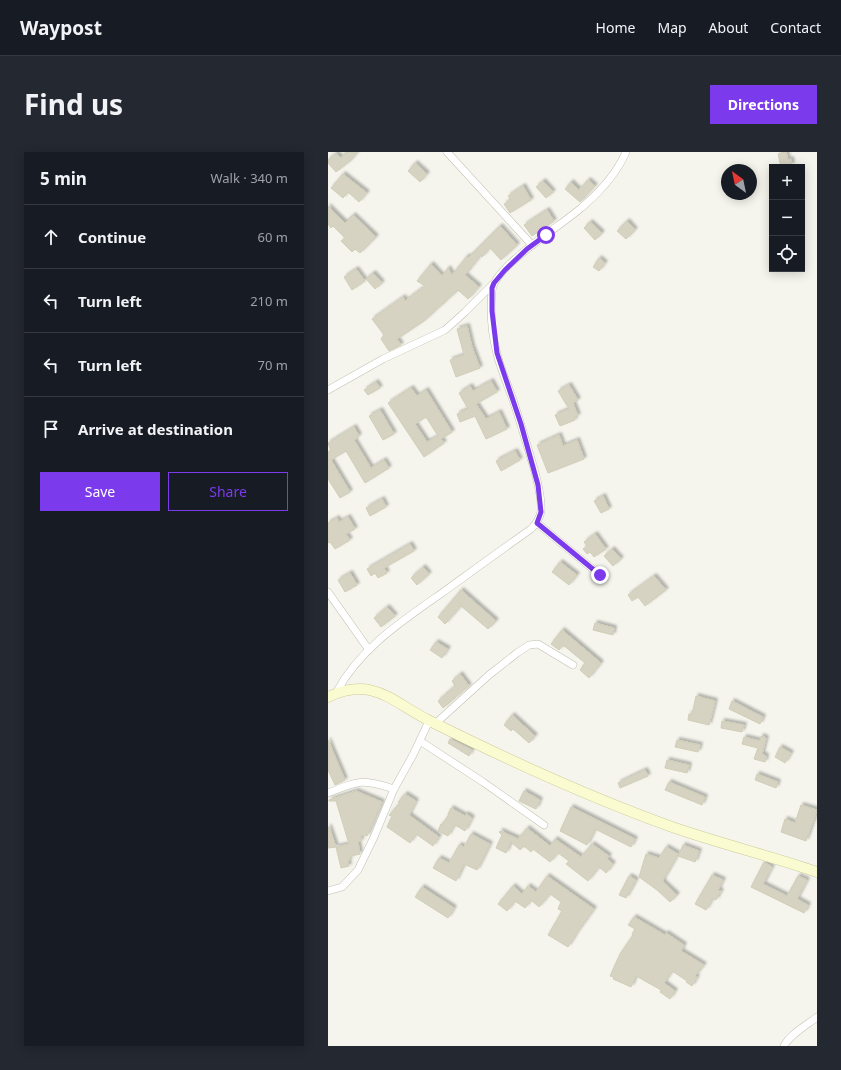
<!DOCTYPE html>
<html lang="en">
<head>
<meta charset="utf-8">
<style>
	body { margin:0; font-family:"Noto Sans",sans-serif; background:#242831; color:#f1f3f6 }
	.controls { position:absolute; right:12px; top:12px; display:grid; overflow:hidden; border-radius:0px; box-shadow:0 2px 10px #0003 }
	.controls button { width:36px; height:36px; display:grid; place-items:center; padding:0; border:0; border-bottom:1px solid #363941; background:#171b24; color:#f1f3f6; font:20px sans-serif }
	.compass { position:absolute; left:393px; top:12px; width:36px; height:36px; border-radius:50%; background:#171b24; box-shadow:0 2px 10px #0003; rotate:327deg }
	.stop { position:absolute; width:12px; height:12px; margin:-9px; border:3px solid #7c3aed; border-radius:50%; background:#fff }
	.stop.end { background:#7c3aed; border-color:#fff; box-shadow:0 1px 4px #0008 }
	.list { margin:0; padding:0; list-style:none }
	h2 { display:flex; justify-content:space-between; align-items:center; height:52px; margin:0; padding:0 16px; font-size:17px }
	h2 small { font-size:13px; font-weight:400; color:#9ea1a6 }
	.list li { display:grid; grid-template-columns:26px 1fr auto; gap:12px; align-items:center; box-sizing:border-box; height:64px; padding:0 16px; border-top:1px solid #363941 }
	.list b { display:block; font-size:15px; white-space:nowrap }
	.list em { font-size:13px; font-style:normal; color:#9ea1a6 }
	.actions { display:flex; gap:8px; padding:12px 16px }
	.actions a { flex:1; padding:9px 0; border:1px solid #7c3aed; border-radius:0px; text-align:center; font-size:14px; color:#7c3aed }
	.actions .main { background:#7c3aed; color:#fff }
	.icon { flex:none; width:22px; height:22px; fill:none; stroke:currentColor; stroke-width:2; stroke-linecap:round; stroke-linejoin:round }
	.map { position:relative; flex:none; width:489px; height:894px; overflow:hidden; border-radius:0px }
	header { display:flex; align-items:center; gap:24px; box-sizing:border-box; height:56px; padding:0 20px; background:#171b24; border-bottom:1px solid #363941 }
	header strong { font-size:19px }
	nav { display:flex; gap:22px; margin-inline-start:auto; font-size:14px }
	.intro { display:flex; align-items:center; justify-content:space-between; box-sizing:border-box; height:96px; padding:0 24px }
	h1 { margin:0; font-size:28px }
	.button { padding:10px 18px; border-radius:0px; background:#7c3aed; color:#fff; font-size:14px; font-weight:700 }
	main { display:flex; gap:24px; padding:0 24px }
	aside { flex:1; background:#171b24; border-radius:0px; box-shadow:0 2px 10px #0003 }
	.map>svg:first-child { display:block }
	.building { fill:#d6d3c3; stroke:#d1cdb6; fill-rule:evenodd; filter:url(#shadow) }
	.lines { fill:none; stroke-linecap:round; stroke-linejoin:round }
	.street-casing { stroke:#c0bfb0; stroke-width:8 }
	.secondary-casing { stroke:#cbcb9c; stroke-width:11 }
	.street { stroke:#fff; stroke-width:7 }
	.secondary { stroke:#fbfbd1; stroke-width:10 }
	.route { stroke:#7c3aed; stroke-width:5 }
</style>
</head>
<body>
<header>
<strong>Waypost</strong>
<nav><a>Home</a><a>Map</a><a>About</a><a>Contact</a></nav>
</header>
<div class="intro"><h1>Find us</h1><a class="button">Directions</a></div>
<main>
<aside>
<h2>5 min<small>Walk · 340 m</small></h2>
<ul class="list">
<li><svg class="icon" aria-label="ahead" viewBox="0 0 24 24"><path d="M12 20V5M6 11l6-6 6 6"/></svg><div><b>Continue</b></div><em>60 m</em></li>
<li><svg class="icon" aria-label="left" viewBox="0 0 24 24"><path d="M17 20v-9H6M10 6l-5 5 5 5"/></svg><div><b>Turn left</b></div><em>210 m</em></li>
<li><svg class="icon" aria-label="left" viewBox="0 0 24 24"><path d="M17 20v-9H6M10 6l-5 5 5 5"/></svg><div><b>Turn left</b></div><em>70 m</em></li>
<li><svg class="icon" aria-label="arrive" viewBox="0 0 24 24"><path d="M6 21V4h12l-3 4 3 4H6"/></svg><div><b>Arrive at destination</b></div></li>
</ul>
<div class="actions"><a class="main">Save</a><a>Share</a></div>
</aside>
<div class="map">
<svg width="489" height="894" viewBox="0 0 489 894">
	<defs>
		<filter id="shadow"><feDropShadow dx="2.5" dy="-2.5" stdDeviation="1" flood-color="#0004"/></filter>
	</defs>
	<rect width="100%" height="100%" fill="#f5f5ed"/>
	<!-- building -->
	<g class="building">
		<path d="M18 0H30L22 9 8 20 0 11V8L8 1 13 6Z"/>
		<path d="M458 0 460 8 463 7 464 13 453 15 450 2Z"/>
		<path d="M87 11 99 22 92 30 80 19Z"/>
		<path d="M15 22 39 41 31 50 20 40 15 46 3 36Z"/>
		<path d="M260 28 267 34 252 50 237 37 243 30 251 38Z"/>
		<path d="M215 29 225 40 218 46 208 35Z"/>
		<path d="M195 34 203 48 182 61 176 52 183 48 180 44Z"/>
		<path d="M0 54 17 71 25 63 48 85 32 101 27 97 24 100 13 89 17 86 5 74 3 76 0 72Z"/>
		<path d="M219 58 226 69 204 84 196 73Z"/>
		<path d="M299 69 307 78 298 87 289 79Z"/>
		<path d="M262 70 274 81 267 88 256 76Z"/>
		<path d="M172 74 189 93 173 108 162 96 154 105 153 103 137 123 151 135 140 147 130 138 96 169 69 187 73 193 61 199 53 187 56 183 44 167 75 145 77 149 97 134 89 129 103 112 114 124 120 116 124 123 139 104 140 106Z"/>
		<path d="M271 106 277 111 271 119 265 115Z"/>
		<path d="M28 117 37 129 24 138 16 125Z"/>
		<path d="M45 121 54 131 47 137 38 127Z"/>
		<path d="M139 174 144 195 152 216 128 225 122 208 136 203 129 177Z"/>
		<path d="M163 229 169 240 148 252 158 267 171 260 179 277 158 287 147 264 132 270 129 262 140 257 131 241 142 234 145 239Z"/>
		<path d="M48 230 52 236 40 243 36 238Z"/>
		<path d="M241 233 250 248 245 251 250 264 246 265 247 268 232 274 227 263 241 257 230 239Z"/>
		<path d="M83 236 89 244 98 238 124 280 113 287 116 291 96 305 60 251ZM98 265 110 284 99 290 87 272Z"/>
		<path d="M52 258 66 282 55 288 41 264Z"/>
		<path d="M26 275 31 284 26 288 43 316 56 308 61 316 37 331 18 299 3 308 22 340 12 346 0 327V300L3 299 0 291Z"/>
		<path d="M231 283 235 294 249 288 256 307 220 321 209 293Z"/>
		<path d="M187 299 192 308 173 319 168 309Z"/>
		<path d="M275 344 281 357 273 361 266 349Z"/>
		<path d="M54 347 58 355 42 364 38 356Z"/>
		<path d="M20 365 27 377 18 382 22 388 7 397 2 390 0 391V371L9 366 11 370Z"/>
		<path d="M267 382 278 397 266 405 262 400 259 402 255 397 259 394 256 390Z"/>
		<path d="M82 392 86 399 56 416 59 421 50 426 47 421 43 424 39 417Z"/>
		<path d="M284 397 293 407 285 414 276 404Z"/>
		<path d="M232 410 249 423 241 433 224 420Z"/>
		<path d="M95 415 101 422 89 433 83 426Z"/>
		<path d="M22 421 29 433 17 440 10 428Z"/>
		<path d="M326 424 338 438 317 454 310 445 304 449 300 443Z"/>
		<path d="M133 438 168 469 160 477 133 454 117 472 110 465Z"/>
		<path d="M59 455 67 464 53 475 46 466Z"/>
		<path d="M267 471 286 476 285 483 265 478Z"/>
		<path d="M234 478 273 511 261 526 252 518 257 511 235 493 231 498 223 492Z"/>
		<path d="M108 490 120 497 114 506 102 498Z"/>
		<path d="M132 522 141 534 115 556 110 549 127 534 124 529Z"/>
		<path d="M368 544 387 549 381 573 360 568 361 562H364Z"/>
		<path d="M404 549 435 565 432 572 401 557Z"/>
		<path d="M184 563 207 584 201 591 185 577 183 579 176 573Z"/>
		<path d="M394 569 416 573 414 580 393 576Z"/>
		<path d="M433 584 438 586 434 602 438 604 437 610 426 607 430 596 414 592 416 585 432 589Z"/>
		<path d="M122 587 144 598 141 604 120 591Z"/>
		<path d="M0 588 17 628 7 633 0 618Z"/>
		<path d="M349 588 372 593 370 600 347 595Z"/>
		<path d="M452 595 463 601 457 611 447 605Z"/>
		<path d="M339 608 361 613 359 621 337 616Z"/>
		<path d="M317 618 320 624 292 636 290 631Z"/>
		<path d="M429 622 450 630 448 636 427 628Z"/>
		<path d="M341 630 377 645 374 653 337 638Z"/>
		<path d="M28 639 54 650 39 684 33 683V689L30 690 32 702 23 704 20 710 21 714 13 716 8 695 21 692 8 649H1V648Z"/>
		<path d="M196 639 212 648 208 657 191 649Z"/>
		<path d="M77 642 88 649 81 663 111 685 105 694 88 682 82 691 59 675 64 664 61 663 72 651 70 650Z"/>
		<path d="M473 653 489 658 478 689 453 680 457 667 467 671Z"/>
		<path d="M243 655 307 687 303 695 267 677 259 693 232 679Z"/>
		<path d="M123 656 137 664 138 662 144 666 137 679 127 673 125 675 120 684 110 679 113 672 114 673 121 662H120Z"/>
		<path d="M0 675H1L8 695 0 696Z"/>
		<path d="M199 676 222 694 227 687 253 705 264 692 281 704 279 707 285 712 278 721 271 715 260 729 238 712 241 709 230 701 222 710 205 697 203 700 196 694 192 698 183 690 178 701 168 696 174 683 171 680 173 679 190 687Z"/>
		<path d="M143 682 162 692 149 718 136 712 128 729 105 716 111 706 121 711 131 693 136 695Z"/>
		<path d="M355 693 371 699 367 710 350 704Z"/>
		<path d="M338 695 350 702 335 728V730L349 743 342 750 329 738 311 725 318 702 331 706Z"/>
		<path d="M436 710 444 715 435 732 459 744 470 724 479 728 469 747 480 753 476 761 423 735Z"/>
		<path d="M384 723 395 728 390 738 393 739 388 748 385 746 378 758 367 752Z"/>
		<path d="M219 724 266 757 248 782 240 795 220 783 234 759 230 757 233 750 222 742 211 755 203 748 197 756 187 749 179 759 170 752 185 734 194 742 200 734 208 740Z"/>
		<path d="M301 724 308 728 298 746 291 743Z"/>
		<path d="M94 735 126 756 120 766 87 745Z"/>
		<path d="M306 765 337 783 338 781 356 793 353 799 376 813 367 824 369 825 364 834 358 830 359 829 344 819 336 831 347 839 342 847 332 840 333 838 308 824 303 835 285 827 286 825 282 824 292 802 305 783 304 782 307 777 300 773Z"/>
	</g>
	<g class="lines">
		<!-- street casing -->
		<g class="street-casing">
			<g id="street">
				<path d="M119 0 204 93"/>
				<path d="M0 238 55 207 117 178 137 160 165 132"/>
				<path d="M209 371 272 423"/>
				<path d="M0 440 41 498"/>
				<path d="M8 541C31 497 74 469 114 441 143 420 173 398 203 377 208 372 212 366 213 359 214 346 210 332 207 320 200 296 193 272 185 248 180 233 173 218 169 202 164 183 162 159 164 139 165 115 234 73 253 56 272 40 288 23 298 0"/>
				<path d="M108 571 161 523 189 501 201 493 210 492 245 513"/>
				<path d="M92 589 155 630 216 673"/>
				<path d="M0 641C30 629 34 626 66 637"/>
				<path d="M0 739 14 735 30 718 46 685 66 637 85 603 101 569"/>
				<path d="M456 894C462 882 479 873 489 865"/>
			</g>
		</g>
		<!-- secondary casing -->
		<g class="secondary-casing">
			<path id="secondary" d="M0 545C45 524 63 549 100 568 180 608 263 646 347 676 394 692 442 704 489 720"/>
		</g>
		<!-- street -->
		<use href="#street" class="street"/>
		<!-- secondary -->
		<use href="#secondary" class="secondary"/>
	</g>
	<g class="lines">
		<!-- route -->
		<path class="route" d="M218 83 199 97 177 118 166 131 164 136V159L169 201 193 272 210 333 213 360 209 371 272 423"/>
	</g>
</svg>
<div class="controls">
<button>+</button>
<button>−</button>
<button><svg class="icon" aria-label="locate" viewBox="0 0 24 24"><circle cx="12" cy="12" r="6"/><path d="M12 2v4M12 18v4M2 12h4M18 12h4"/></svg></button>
</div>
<svg class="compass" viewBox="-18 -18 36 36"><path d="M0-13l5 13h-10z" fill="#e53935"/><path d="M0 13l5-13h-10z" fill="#9ea1a6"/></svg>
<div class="stop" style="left:218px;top:83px"></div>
<div class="stop end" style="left:272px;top:423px"></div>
</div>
</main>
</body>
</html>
